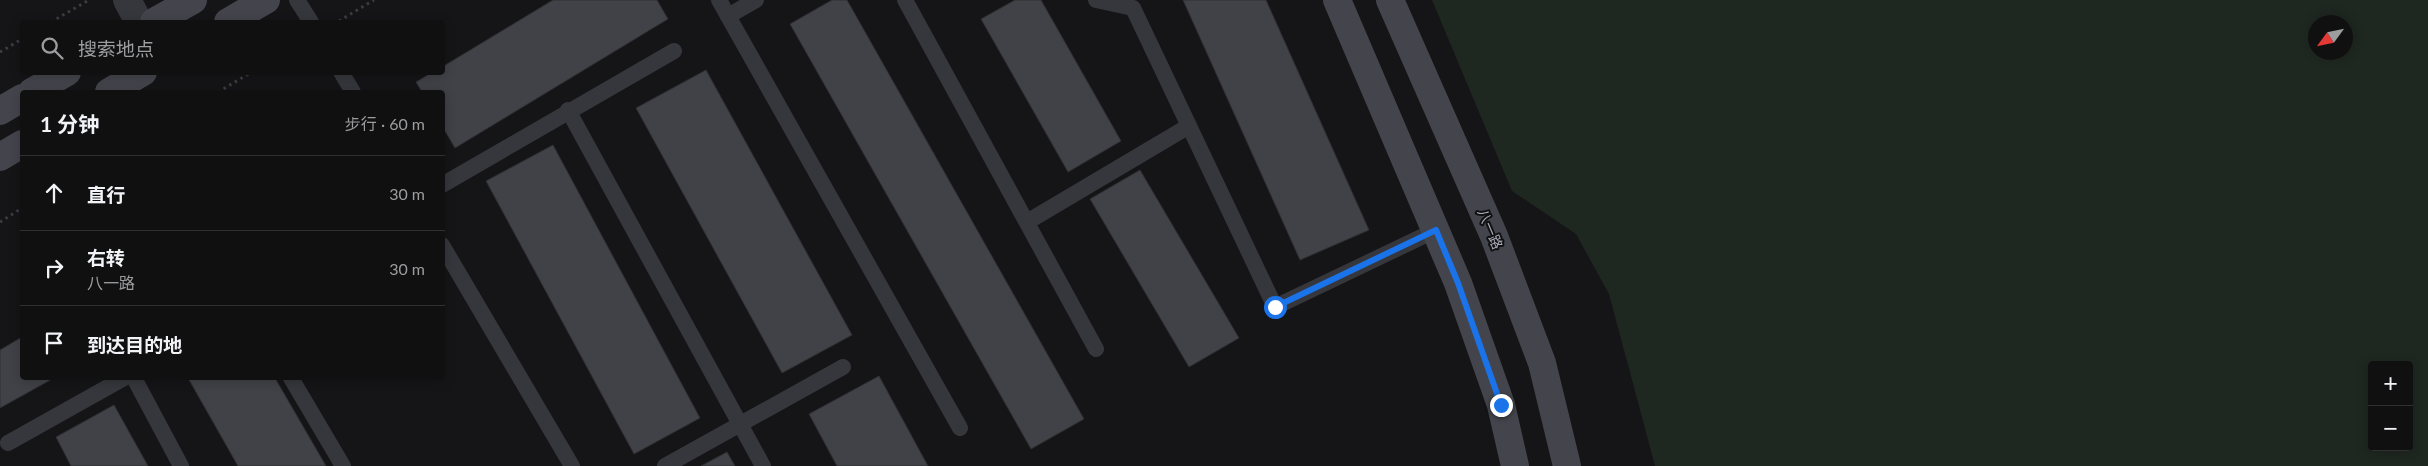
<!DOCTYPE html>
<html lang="zh">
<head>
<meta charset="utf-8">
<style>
	body { margin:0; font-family:Lato,"Noto Sans SC",sans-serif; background:#19191a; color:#f1f3f6 }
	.controls { position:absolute; right:15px; bottom:15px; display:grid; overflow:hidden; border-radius:5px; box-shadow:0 2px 12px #0003 }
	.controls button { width:45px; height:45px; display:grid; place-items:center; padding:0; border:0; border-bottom:1px solid #303031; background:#101011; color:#f1f3f6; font:25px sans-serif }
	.compass { position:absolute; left:2308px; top:15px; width:45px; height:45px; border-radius:50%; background:#101011; box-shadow:0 2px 12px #0003; rotate:237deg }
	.stop { position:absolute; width:15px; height:15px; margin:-11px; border:4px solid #1a73e8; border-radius:50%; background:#fff }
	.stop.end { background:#1a73e8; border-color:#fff; box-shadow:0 1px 5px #0008 }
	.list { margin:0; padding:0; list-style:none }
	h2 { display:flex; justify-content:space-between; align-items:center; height:65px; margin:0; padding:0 20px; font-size:21px }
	h2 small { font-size:16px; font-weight:400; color:#9c9d9f }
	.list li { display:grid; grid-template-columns:32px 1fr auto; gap:15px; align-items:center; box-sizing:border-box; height:75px; padding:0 20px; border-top:1px solid #303031 }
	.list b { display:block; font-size:19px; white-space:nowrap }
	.list p { margin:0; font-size:16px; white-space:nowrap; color:#9c9d9f }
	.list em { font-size:16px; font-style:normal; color:#9c9d9f }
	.icon { flex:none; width:28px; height:28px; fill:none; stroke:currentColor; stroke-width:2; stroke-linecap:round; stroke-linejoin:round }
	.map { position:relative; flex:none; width:2428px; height:466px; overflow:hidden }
	.search { position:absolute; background:#101011; box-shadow:0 2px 12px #0003; left:20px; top:20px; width:425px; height:55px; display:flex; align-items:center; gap:12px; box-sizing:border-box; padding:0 18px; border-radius:5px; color:#9c9d9f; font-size:19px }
	.panel { position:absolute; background:#101011; box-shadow:0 2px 12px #0003; left:20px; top:90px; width:425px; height:290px; border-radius:5px }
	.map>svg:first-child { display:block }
	.green { fill:#1f2721; fill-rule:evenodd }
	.building { fill:#414247; stroke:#2f2f33 }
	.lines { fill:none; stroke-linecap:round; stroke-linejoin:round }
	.path { stroke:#3c3d43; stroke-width:3; stroke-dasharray:2.5 4; stroke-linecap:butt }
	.service { stroke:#36373c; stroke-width:16 }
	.minor { stroke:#36373c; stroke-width:28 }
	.secondary { stroke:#44454c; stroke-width:28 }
	.route { stroke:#1a73e8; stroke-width:6 }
	.labels { text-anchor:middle; stroke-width:4; stroke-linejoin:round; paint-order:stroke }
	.street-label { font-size:14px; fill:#a7abb7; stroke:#101012 }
</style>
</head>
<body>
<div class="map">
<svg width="2428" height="466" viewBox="0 0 2428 466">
	<rect width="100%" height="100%" fill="#151517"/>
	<!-- green -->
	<path class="green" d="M1432 0H2428V466H1655L1609 294 1576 234 1512 191ZM2316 22H2346V52H2316ZM2372 365H2409V447H2372Z"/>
	<!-- building -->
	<g class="building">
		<path d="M553 0H657L668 19 455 148 442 126V92H422L416 82 433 72H442V67Z"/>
		<path d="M832 0H847L1084 419 1031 449 790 24Z"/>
		<path d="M1015 0H1041L1121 141 1068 172 981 19Z"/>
		<path d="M1183 0H1266L1369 230 1300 260Z"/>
		<path d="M706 70 852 335 782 373 636 108Z"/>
		<path d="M553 145 700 418 634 454 486 181Z"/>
		<path d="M1140 170 1239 338 1189 367 1090 199Z"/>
		<path d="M22 337V378H54L0 408V350Z"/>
		<path d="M879 376 928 466H837L809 414Z"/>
		<path d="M188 378H275L326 466H238Z"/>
		<path d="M114 405 148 466H71L56 437Z"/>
		<path d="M727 452 735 466H701Z"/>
	</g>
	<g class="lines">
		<!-- path -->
		<g class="path">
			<path d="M339 21 374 0"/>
			<path d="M51 22 89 0"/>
			<path d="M0 52 22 39"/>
			<path d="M218 92 252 72"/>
			<path d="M0 222 22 208"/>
		</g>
		<!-- service -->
		<g class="service">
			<path d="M297 0 311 22"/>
			<path d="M719 0 960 428"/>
			<path d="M905 0 1096 349"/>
			<path d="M1096 0 1133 8 1275 307 1436 230"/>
			<path d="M728 16 756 0"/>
			<path d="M341 72 353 92"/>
			<path d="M568 110 763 466"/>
			<path d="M442 185 674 51"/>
			<path d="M1027 222 1189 126"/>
			<path d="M442 245 572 466"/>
			<path d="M134 378 181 466"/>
			<path d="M291 378 343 466"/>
			<path d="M8 443 124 378"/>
			<path d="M665 466 843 367"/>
		</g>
		<!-- minor -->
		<path class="minor" d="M127 0 139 22"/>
		<!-- secondary -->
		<g class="secondary">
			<path d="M1337 0 1458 283 1501 405 1515 466"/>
			<path d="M1390 0 1494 236 1542 363 1567 466"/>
			<path d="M154 22 193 0"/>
			<path d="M228 22 266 0"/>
			<path d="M32 92 67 72"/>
			<path d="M109 92 143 72"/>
			<path d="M0 111 22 98"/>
			<path d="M0 157 22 144"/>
		</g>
	</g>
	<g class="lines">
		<!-- route -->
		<path class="route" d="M1275 307 1436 230 1458 283 1501 405"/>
	</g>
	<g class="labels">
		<!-- street labels -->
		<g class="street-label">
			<text transform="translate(1490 229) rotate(67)" y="5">八一路</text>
		</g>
	</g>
</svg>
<div class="controls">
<button>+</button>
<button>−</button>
</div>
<svg class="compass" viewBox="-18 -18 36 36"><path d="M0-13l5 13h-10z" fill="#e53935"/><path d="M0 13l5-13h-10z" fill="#9c9d9f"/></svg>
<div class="stop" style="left:1275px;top:307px"></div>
<div class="stop end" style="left:1501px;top:405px"></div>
<div class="search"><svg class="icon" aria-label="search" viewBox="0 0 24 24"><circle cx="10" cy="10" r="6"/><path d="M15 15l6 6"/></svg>搜索地点</div>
<section class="panel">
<h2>1 分钟<small>步行 · 60 m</small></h2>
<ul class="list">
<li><svg class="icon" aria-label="ahead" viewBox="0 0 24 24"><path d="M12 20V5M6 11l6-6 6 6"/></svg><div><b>直行</b></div><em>30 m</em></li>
<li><svg class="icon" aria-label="right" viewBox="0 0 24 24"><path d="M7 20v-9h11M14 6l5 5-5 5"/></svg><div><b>右转</b><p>八一路</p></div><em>30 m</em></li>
<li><svg class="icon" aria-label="arrive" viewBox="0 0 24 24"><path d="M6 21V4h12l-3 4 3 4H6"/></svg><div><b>到达目的地</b></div></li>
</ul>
</section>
</div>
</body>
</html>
